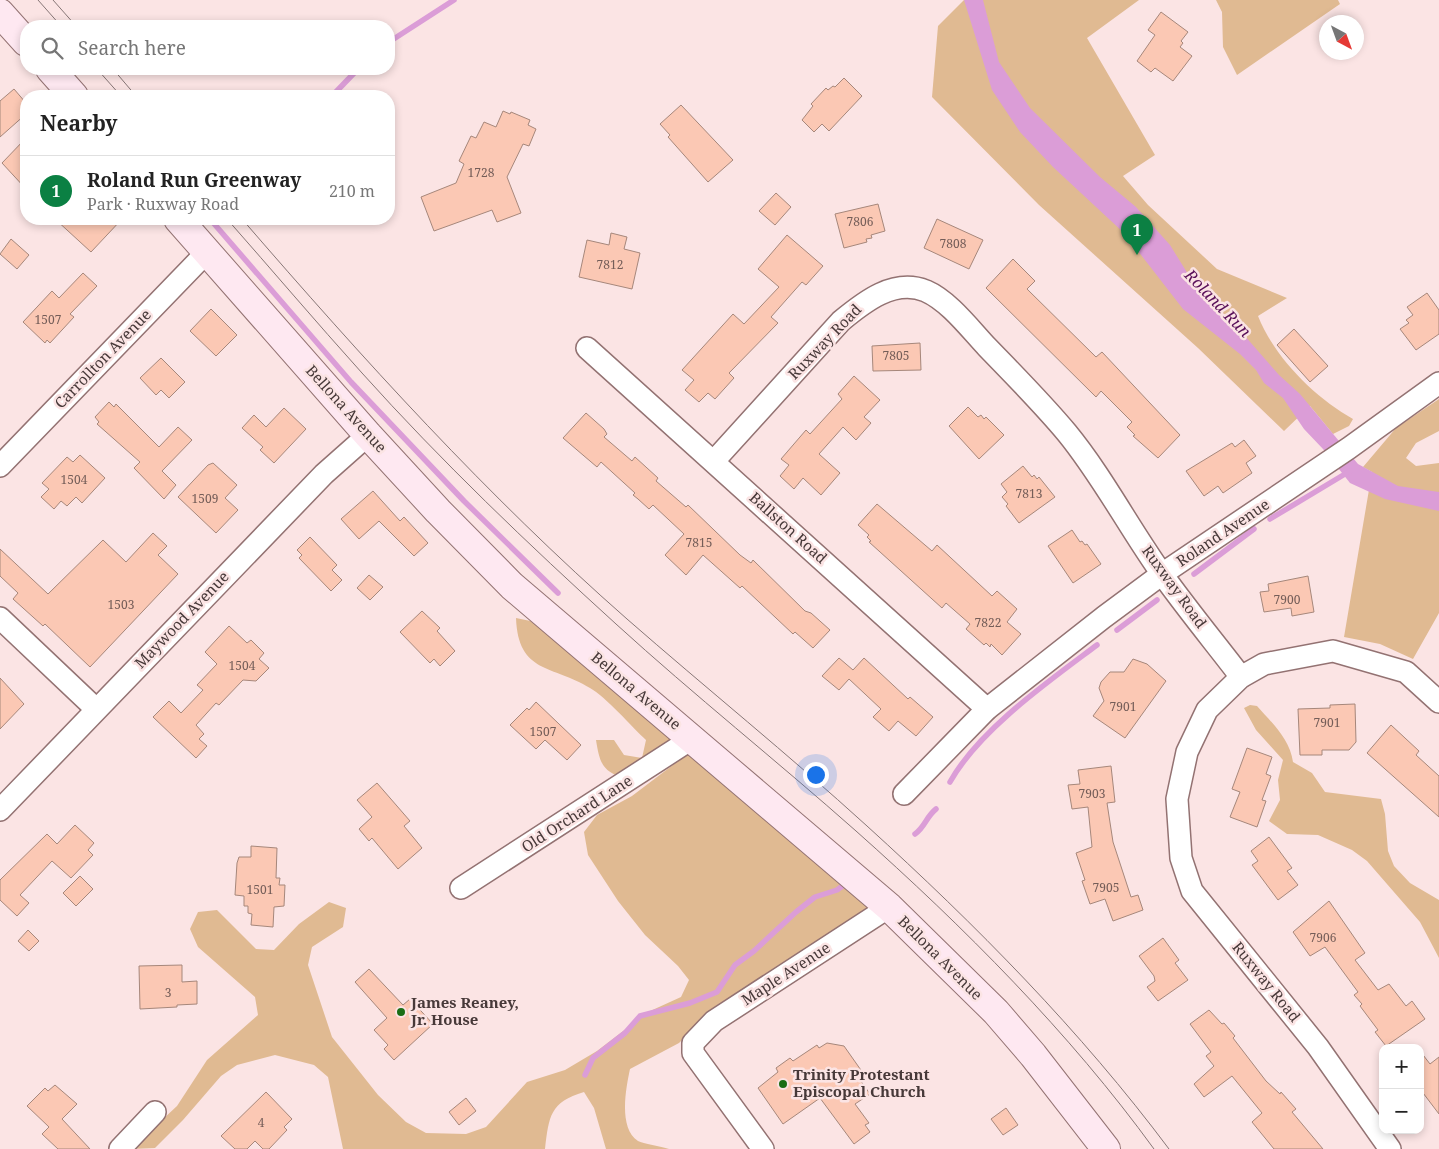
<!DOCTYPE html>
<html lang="en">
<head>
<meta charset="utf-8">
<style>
	body { margin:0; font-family:"Noto Serif",serif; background:#f6f6f6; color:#222 }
	.controls { position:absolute; right:15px; bottom:15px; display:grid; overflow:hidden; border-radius:10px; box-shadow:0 2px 8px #0003 }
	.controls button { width:45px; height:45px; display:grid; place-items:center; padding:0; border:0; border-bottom:1px solid #e0e0e0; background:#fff; color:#222; font:25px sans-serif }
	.compass { position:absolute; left:1319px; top:15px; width:45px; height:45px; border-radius:50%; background:#fff; box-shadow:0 2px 8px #0003; rotate:139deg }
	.you { position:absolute; left:815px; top:774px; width:18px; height:18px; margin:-12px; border:4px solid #fff; border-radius:50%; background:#1a73e8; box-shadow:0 0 0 8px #1a73e833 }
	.badge { display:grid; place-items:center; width:32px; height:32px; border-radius:50%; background:#0b8043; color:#fff; font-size:16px; font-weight:700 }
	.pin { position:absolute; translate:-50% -41px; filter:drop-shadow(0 1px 2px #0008) }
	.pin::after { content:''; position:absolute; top:26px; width:18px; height:15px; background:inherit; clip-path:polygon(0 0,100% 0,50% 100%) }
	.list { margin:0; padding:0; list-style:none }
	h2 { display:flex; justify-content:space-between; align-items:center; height:65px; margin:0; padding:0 20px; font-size:21px }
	h2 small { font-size:16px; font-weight:400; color:#767676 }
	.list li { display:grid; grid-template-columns:32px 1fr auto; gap:15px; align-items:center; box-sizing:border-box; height:70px; padding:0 20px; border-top:1px solid #e0e0e0 }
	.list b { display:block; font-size:19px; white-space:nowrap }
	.list p { margin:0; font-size:16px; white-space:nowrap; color:#767676 }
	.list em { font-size:16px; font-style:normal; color:#767676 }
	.icon { flex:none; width:28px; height:28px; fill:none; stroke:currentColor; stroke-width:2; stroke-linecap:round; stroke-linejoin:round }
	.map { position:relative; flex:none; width:1439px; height:1149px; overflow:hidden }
	.search { position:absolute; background:#fff; box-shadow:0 2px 8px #0003; left:20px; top:20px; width:375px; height:55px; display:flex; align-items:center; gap:12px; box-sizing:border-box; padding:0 18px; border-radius:20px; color:#767676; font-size:19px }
	.panel { position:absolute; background:#fff; box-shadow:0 2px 8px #0003; left:20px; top:90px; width:375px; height:135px; border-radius:20px }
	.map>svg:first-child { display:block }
	.green { fill:#e0ba92 }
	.water { fill:#db9dd7 }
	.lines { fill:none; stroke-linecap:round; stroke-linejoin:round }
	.stream { stroke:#db9dd7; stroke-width:5.5 }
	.building { fill:#fbc8b4; stroke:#a6877b }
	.street-casing { stroke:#937272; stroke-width:24 }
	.secondary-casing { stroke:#937272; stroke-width:30 }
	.street { stroke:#fff; stroke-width:21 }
	.secondary { stroke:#fee8f1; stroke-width:28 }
	.tram { stroke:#877676; stroke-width:1 }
	.poi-dot { fill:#1a6d14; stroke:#fbe4e4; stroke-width:2 }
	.labels { text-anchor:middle; stroke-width:5; stroke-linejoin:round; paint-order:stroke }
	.number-label { font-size:12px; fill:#745d58 }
	.street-label { font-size:15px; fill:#473939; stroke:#fbe4e4 }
	.poi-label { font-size:15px; font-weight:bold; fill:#473939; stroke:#fbe4e4; text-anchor:start }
	.water-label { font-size:16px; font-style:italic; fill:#580e58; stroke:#fbe4e4 }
</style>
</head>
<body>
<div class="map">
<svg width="1439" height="1149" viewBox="0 0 1439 1149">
	<rect width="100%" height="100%" fill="#fbe4e4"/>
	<!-- green -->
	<g class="green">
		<path d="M964 0H1139L1087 38 1155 155 1123 176 1148 205 1217 269 1287 298 1258 316C1274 357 1315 398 1353 419L1349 426 1333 434 1310 406 1284 431 1198 348 1039 205 932 97 938 26Z"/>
		<path d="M1216 0H1338L1340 4 1237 75 1223 47 1222 12Z"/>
		<path d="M1439 399V431L1416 443 1406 458 1416 466 1439 463V613L1413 659 1380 644 1344 637 1372 472 1363 467 1396 428Z"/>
		<path d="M516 618 545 624 681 732 627 779C603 772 600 765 596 740H614L624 755 642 758 646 740C632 727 606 697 590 688 553 665 518 674 516 618Z"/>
		<path d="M1250 705 1257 706C1271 722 1290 739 1293 762L1312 773 1325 792 1381 799 1385 814 1388 851 1394 866 1410 883 1439 900V958L1420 922 1367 861 1352 850 1318 835 1287 834 1269 821 1280 800 1278 780 1283 760 1256 730 1244 708Z"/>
		<path d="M690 752 874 905 716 1006 679 1043 630 1069C626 1088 618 1128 638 1141 643 1144 661 1146 669 1149H606L594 1108 584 1092C550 1102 549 1116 545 1149H343L328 1077 314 1065 275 1055 237 1065 221 1076 183 1120 155 1148 131 1149 177 1106 207 1060 258 1015 255 997 198 947 190 929 198 912 217 910 256 949 274 950 299 924 329 902 346 908 343 927 312 947 308 965 332 1037 378 1095 406 1122 426 1133 466 1134 486 1127 527 1082 565 1070 597 1051 648 1012 681 997 689 980 678 966 645 935 618 901 588 855 584 832 597 815 632 796Z"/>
	</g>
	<!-- water -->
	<path class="water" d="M964 0H983L999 62 1030 108 1100 177 1136 207 1170 245 1196 287 1237 327 1279 375 1300 394 1358 464 1398 486 1439 492V511L1385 499 1350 483 1323 449 1304 429 1283 398 1264 383 1256 370 1240 354 1183 309 1124 233 1053 167 1020 132 992 90Z"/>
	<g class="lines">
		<!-- stream -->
		<g class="stream">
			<path d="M389 42 454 0"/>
			<path d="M332 96 358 69"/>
			<path d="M210 219 351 382 464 501 558 593"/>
			<path d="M1270 519 1350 471"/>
			<path d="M1194 574 1254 529"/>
			<path d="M1117 630 1157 600"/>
			<path d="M950 782C979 730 1049 681 1097 645"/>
			<path d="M915 834C925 827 926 817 936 809"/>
			<path d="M585 1075 593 1058 625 1033 640 1016 690 1003 717 992 735 965 754 951 796 912 815 897 837 890 848 882"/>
		</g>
	</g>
	<!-- building -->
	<g class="building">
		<path d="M1161 12 1188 32 1181 41 1183 43 1180 47 1192 56 1173 81 1155 68 1151 72 1137 61 1155 35 1148 30Z"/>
		<path d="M844 78 862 96 829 131 822 124 814 132 802 120 813 106 811 104 826 88 828 90 833 86 835 87Z"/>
		<path d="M14 89 26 103V114L0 137V101Z"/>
		<path d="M681 105 733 160 708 182 668 137 670 135 660 124Z"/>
		<path d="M503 111 510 114 511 112 530 120 528 125 536 129 529 146 523 144 507 177 521 213 497 222 492 210 434 231 421 197 456 183 464 164 459 161 471 136 476 138 484 122 496 127Z"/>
		<path d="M26 138V189L2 163Z"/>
		<path d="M776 193 791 207 775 225 759 211Z"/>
		<path d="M878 204 885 231 871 235 872 238 866 239 867 242 844 248 835 214Z"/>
		<path d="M55 219H122L91 252Z"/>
		<path d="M937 219 983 240 969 269 924 248Z"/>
		<path d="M611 233 627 237 624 249 640 253 632 289 579 277 587 240 609 245Z"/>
		<path d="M787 235 823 266 806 285 802 282 771 317 778 323 729 373 734 378 715 399 708 393 699 402 685 390 694 380 682 370 733 314 744 324 779 287 758 269Z"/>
		<path d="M11 239 29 255 17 269 0 254Z"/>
		<path d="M1013 259 1035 281 1027 289 1096 357 1102 352 1180 435 1158 458 1133 436 1135 435 1127 427 1132 422 1101 391 1096 397 986 288Z"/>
		<path d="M83 273 97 286 70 314 74 317 50 343 47 340 45 343 23 322 52 291 59 298Z"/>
		<path d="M1427 293 1439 310V334L1416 350 1400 329 1409 323 1406 320 1413 315 1407 307Z"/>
		<path d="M211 309 237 335 216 356 190 331Z"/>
		<path d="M1294 329 1328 366 1310 382 1277 345Z"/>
		<path d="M920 343 921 370 873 371 872 346Z"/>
		<path d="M161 358 185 382 169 398 161 390 156 395 140 378Z"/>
		<path d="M854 376 880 400 864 417 871 423 856 440 843 427 819 454 840 473 821 495 803 478 794 489 780 476 789 465 781 459 806 430 810 434 842 399 838 394Z"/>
		<path d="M109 402 114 407 116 404 159 447 178 427 192 440 162 471 176 485 164 499 134 468 140 462 97 424 99 422 95 417Z"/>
		<path d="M968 407 978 417 981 415 984 419 986 417 1004 435 979 459 949 426Z"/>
		<path d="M284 408 306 429 274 463 260 450 263 447 242 428 254 415 266 427Z"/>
		<path d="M586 413 604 429 607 434 604 437 632 461 635 457 658 478 656 481 686 507 688 505 740 555 751 563 753 560 805 611 811 613 830 630 813 648 795 632 793 634 742 586 740 588 703 555 686 575 665 555 684 534 653 505 649 509 638 499 633 495 635 493 601 462 597 467 563 438Z"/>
		<path d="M1244 440 1256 456 1246 463 1252 473 1223 493 1218 486 1204 496 1186 471 1232 443 1235 447Z"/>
		<path d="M80 455 105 478 82 503 76 497 67 506 61 501 54 509 41 497 49 489 42 483 67 457 73 462Z"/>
		<path d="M213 463 237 485 225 498 238 510 216 533 178 497 208 465Z"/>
		<path d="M1023 466 1032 477 1034 475 1037 479 1039 477 1055 497 1019 523 1006 506 1008 504 1002 497 1007 492 1001 484Z"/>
		<path d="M373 491 400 521 404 517 428 543 414 556 379 521 359 539 341 519Z"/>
		<path d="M877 504 932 551 937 545 992 596 997 591 1017 609 1007 622 1021 634 1002 655 991 644 990 647 986 643 984 645 966 629 970 624 946 603 942 608 869 542 871 541 867 537 869 535 858 525Z"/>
		<path d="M1072 530 1080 542 1082 541 1085 545 1087 544 1101 564 1073 583 1048 546Z"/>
		<path d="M153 533 167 546 158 555 178 574 90 667 45 624 43 626 13 599 18 593 0 576V549L48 594 103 540 126 562Z"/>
		<path d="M310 537 337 565 332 570 342 580 331 591 299 558 302 555 297 550Z"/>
		<path d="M369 575 383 587 370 600 357 588Z"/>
		<path d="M1308 576 1314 612 1292 616 1291 608 1264 612 1260 592 1269 591 1268 584Z"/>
		<path d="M422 611 440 628 437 631 455 651 440 666 434 659 430 663 400 632Z"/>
		<path d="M229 626 247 643 251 640 264 653 259 659 269 668 256 681 243 680 219 705 216 703 196 725 204 734 199 739 207 746 196 758 153 717 169 701 181 713 203 690 197 685 217 664 205 652Z"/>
		<path d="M839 658 853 670 864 658 908 699 910 697 933 717 916 736 898 721 889 731 873 717 881 709 849 679 839 690 822 676Z"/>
		<path d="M1133 659 1147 664 1166 681 1125 738 1093 716 1104 701 1099 688 1101 682 1110 672H1124Z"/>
		<path d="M0 678 24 704 0 729Z"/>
		<path d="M536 702 581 745 567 760 545 740 536 749 510 725 527 708 529 710Z"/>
		<path d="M1355 704 1356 742 1349 750H1322V755H1300L1298 709 1330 708V705Z"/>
		<path d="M1391 725 1419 751 1416 755 1439 776V817L1367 753Z"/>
		<path d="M1247 748 1272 757 1266 774 1271 776 1262 800 1266 801 1257 827 1230 817 1240 792 1232 789Z"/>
		<path d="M1111 766 1115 802 1107 803 1113 842 1131 897 1138 895 1143 910 1113 921 1105 899 1090 904 1082 881 1085 880 1076 853 1092 847 1088 807 1072 809 1068 785 1080 784 1078 770Z"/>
		<path d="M377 783 410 821 404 826 422 848 398 869 372 838 369 841 359 829 372 817 357 800Z"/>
		<path d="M75 825 94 843 88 850 93 855 71 878 52 861 20 895 29 903 17 916 0 900V880L47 834 57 844Z"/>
		<path d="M1269 837 1292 868 1287 871 1298 885 1278 900 1252 865 1258 861 1251 851Z"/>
		<path d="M251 846 277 848 276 878H280L279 885H285L284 906 274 907 273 927 251 925 252 914 248 913V906H244V896L235 895 237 863 239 857H251Z"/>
		<path d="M80 876 93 889 76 906 63 893Z"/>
		<path d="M1329 901 1365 953 1355 960 1378 990 1389 984 1406 1006 1412 1001 1425 1019 1386 1046 1375 1032 1378 1030 1360 1006 1362 1004 1354 995 1358 992 1325 947 1310 956 1293 932Z"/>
		<path d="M28 930 39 941 29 951 18 941Z"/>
		<path d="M1163 938 1179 960 1175 963 1188 980 1158 1001 1147 987 1155 981 1154 976 1139 956Z"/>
		<path d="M182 965V982L197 981V1004L177 1005V1007L140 1009 139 966Z"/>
		<path d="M369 969 403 1005 410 999 433 1024 394 1060 384 1049 388 1045 374 1030 387 1018 355 982Z"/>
		<path d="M1209 1010 1222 1024 1224 1023 1235 1036 1233 1038 1266 1081 1280 1094 1281 1092 1296 1109 1292 1112 1323 1149H1274L1252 1122 1262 1113 1232 1076 1204 1097 1194 1084 1214 1066 1206 1056 1211 1052 1190 1024Z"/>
		<path d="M827 1043 844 1046 863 1073 858 1077 870 1094 855 1104 869 1123 865 1125 870 1132 854 1144 820 1098 783 1124 758 1088 778 1072 776 1068 790 1058 793 1061 817 1045 819 1048Z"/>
		<path d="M1420 1051 1430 1064 1439 1057V1114L1420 1089Z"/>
		<path d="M55 1085 77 1104 62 1119 90 1149H58L42 1134 49 1127 27 1106 45 1088 48 1091Z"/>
		<path d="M266 1092 292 1119 284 1127 287 1130 269 1149H263L255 1141 247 1149H235L221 1136Z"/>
		<path d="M466 1098 476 1111 459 1125 449 1112Z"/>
		<path d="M1006 1108 1018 1125 1003 1135 991 1119Z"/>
	</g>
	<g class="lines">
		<!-- street casing -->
		<g class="street-casing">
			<g id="street">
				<path d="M587 348 987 709"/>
				<path d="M714 461 841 321C864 302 894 278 926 291 949 301 970 329 987 347 1014 375 1042 403 1067 433 1103 477 1129 528 1162 574 1187 609 1215 643 1241 677"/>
				<path d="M0 466 207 252"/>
				<path d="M0 618 96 709"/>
				<path d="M904 794 987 709 1104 617 1162 574 1349 448 1439 383"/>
				<path d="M0 810 324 474 368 435"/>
				<path d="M461 888 693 738"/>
				<path d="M120 1149 155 1112"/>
				<path d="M763 1149 693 1053V1043L714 1021 889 907"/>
				<path d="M1390 1149 1318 1047 1192 891 1181 858 1177 799 1187 752 1207 710 1241 677 1264 664 1333 651 1406 672 1439 702"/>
			</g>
		</g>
		<!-- secondary casing -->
		<g class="secondary-casing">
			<g id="secondary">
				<path d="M0 13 26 42"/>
				<path d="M50 69 74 96"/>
				<path d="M178 219 368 435 438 511 512 586 889 907 996 1012 1033 1055 1106 1149"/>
			</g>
		</g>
		<!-- street -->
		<use href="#street" class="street"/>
		<!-- secondary -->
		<use href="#secondary" class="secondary"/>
		<!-- tram -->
		<g class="tram">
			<path d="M38 0 61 26"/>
			<path d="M53 0 76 26"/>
			<path d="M97 69 121 96"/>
			<path d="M113 69 136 96"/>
			<path d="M227 219C272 270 316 322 362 373 441 461 528 544 616 624 694 695 777 761 856 831 964 927 1069 1032 1154 1149"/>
			<path d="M242 219C363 359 487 496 627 619 706 688 789 755 867 826 976 925 1080 1030 1169 1149"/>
		</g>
	</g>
	<!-- markers -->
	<g class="poi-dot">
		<circle cx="401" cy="1012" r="5"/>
		<circle cx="783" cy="1084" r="5"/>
	</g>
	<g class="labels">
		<!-- number labels -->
		<g class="number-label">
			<text x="481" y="177">1728</text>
			<text x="860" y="226">7806</text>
			<text x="953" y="248">7808</text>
			<text x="610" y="269">7812</text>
			<text x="48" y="324">1507</text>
			<text x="896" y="360">7805</text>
			<text x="74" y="484">1504</text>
			<text x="1029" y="498">7813</text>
			<text x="205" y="503">1509</text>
			<text x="699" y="547">7815</text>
			<text x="1287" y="604">7900</text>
			<text x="121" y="609">1503</text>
			<text x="988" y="627">7822</text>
			<text x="242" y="670">1504</text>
			<text x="1123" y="711">7901</text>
			<text x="1327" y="727">7901</text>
			<text x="543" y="736">1507</text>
			<text x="1092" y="798">7903</text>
			<text x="1106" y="892">7905</text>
			<text x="260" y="894">1501</text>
			<text x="1323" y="942">7906</text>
			<text x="168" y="997">3</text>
			<text x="261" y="1127">4</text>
		</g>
		<!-- street labels -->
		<g class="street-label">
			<text transform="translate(825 342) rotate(-46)" y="5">Ruxway Road</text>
			<text transform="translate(103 359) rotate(-46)" y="5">Carrollton Avenue</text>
			<text transform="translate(346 409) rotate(48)" y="5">Bellona Avenue</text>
			<text transform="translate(788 528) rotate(42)" y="5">Ballston Road</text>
			<text transform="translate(1223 533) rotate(-34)" y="5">Roland Avenue</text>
			<text transform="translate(1174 587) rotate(54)" y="5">Ruxway Road</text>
			<text transform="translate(182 620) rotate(-46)" y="5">Maywood Avenue</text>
			<text transform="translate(636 691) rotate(40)" y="5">Bellona Avenue</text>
			<text transform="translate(577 814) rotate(-33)" y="5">Old Orchard Lane</text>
			<text transform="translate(940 958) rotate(45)" y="5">Bellona Avenue</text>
			<text transform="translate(786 974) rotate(-33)" y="5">Maple Avenue</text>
			<text transform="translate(1266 982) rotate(51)" y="5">Ruxway Road</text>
		</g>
		<!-- poi labels -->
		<g class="poi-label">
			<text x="411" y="1008">James Reaney,<tspan x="411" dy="17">Jr. House</tspan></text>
			<text x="793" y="1080">Trinity Protestant<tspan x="793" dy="17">Episcopal Church</tspan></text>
		</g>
		<!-- water labels -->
		<g class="water-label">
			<text transform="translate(1218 303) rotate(46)" y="6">Roland Run</text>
		</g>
	</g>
</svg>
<div class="controls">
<button>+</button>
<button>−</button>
</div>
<svg class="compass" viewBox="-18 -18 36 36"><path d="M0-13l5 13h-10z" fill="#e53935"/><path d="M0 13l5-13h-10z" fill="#767676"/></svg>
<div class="you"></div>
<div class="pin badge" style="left:1137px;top:255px">1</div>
<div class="search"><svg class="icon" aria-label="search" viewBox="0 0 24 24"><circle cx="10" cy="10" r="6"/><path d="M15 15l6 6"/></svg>Search here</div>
<section class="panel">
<h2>Nearby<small></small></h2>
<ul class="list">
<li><span class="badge">1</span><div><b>Roland Run Greenway</b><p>Park · Ruxway Road</p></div><em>210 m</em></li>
</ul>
</section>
</div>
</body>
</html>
